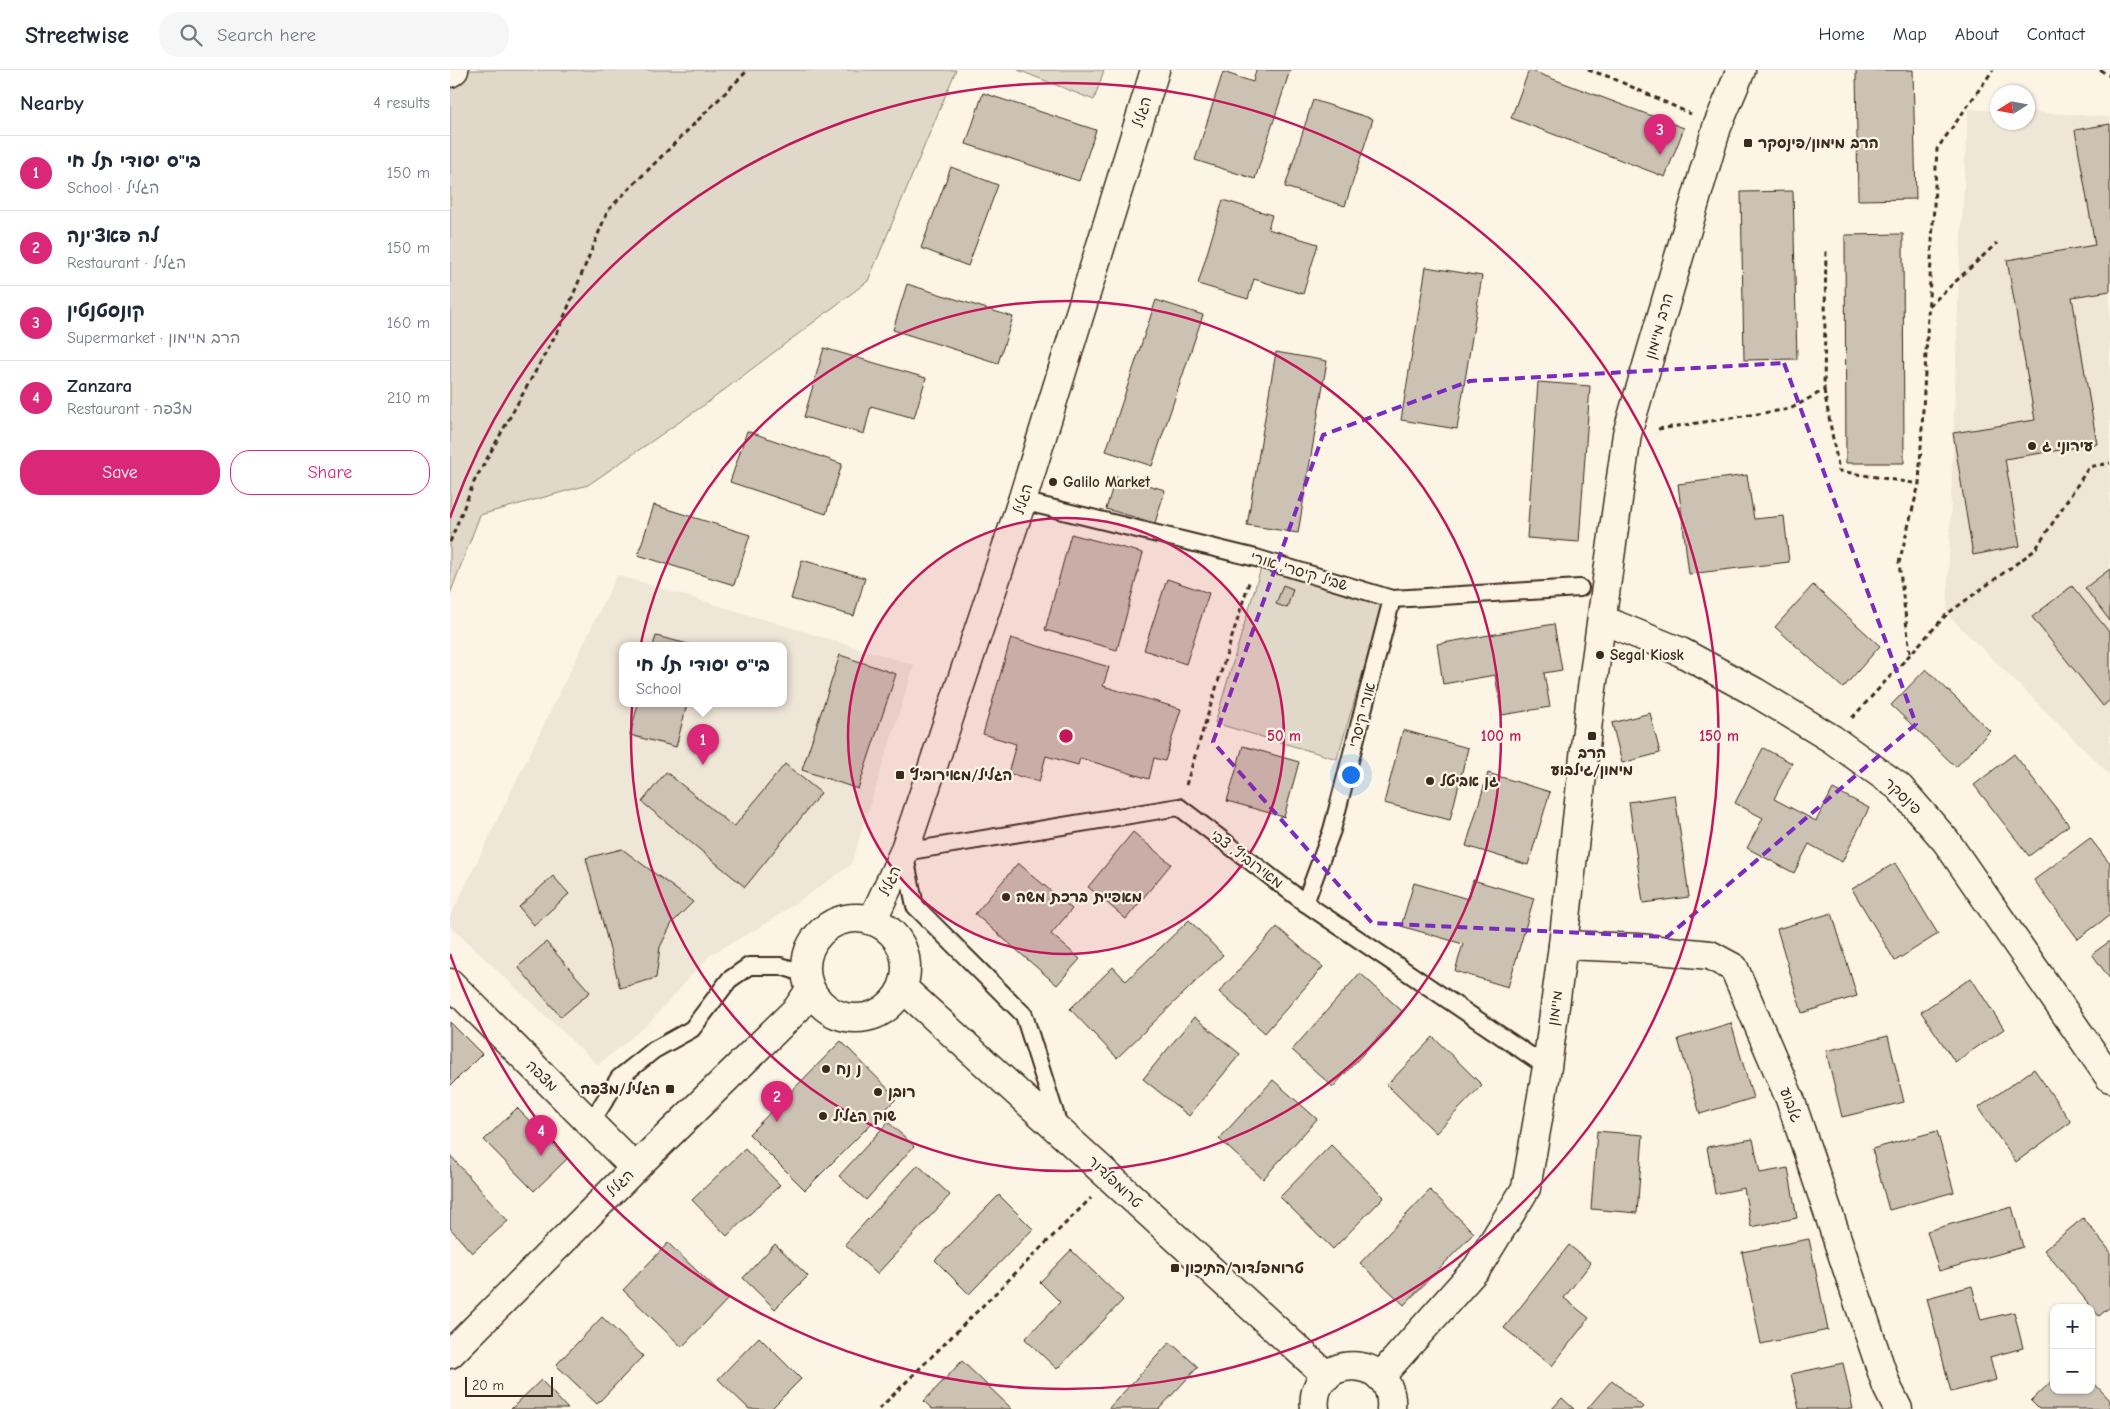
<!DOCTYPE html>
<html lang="en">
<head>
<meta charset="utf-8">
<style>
	body { margin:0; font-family:"Comic Neue","Playpen Sans Hebrew",sans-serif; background:#f6f6f7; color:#1f2937 }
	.controls { position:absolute; right:15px; bottom:15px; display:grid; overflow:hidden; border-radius:10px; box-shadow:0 1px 4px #0004 }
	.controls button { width:45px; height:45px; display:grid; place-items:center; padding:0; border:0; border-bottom:1px solid #e0e1e3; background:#fff; color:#1f2937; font:25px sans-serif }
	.compass { position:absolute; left:1540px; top:15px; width:45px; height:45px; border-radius:50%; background:#fff; box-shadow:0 1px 4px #0004; rotate:259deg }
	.scale { position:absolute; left:15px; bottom:12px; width:88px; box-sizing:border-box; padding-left:5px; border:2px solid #3b2a1e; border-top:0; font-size:14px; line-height:18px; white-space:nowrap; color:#3b2a1e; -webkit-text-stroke:4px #fcf5e5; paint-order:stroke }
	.you { position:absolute; left:900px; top:704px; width:18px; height:18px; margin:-12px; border:4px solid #fff; border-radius:50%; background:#1a73e8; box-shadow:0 0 0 8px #1a73e833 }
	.badge { display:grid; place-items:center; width:32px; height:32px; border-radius:50%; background:#db2777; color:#fff; font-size:16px; font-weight:700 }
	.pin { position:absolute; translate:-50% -41px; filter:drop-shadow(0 1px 2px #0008) }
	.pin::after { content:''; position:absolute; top:26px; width:18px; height:15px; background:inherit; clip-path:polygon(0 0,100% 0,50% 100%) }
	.popup { position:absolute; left:169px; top:572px; width:168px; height:65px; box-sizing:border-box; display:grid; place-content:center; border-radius:10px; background:#fff; filter:drop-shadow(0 1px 4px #0005); font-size:16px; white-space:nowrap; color:#747a83 }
	.popup b { font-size:19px; color:#1f2937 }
	.popup::after { content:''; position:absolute; left:50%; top:100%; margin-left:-10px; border:10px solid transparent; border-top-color:#fff }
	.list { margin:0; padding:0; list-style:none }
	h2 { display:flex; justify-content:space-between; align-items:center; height:65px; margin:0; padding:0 20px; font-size:21px }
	h2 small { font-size:16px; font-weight:400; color:#747a83 }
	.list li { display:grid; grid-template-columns:32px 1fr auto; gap:15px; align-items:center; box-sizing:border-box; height:75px; padding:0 20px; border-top:1px solid #e0e1e3 }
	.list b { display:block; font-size:19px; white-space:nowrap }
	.list p { margin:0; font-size:16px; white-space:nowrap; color:#747a83 }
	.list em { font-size:16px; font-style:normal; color:#747a83 }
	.actions { display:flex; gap:10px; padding:15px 20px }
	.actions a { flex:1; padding:11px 0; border:1px solid #db2777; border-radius:20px; text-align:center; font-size:18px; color:#db2777 }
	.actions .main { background:#db2777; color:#fff }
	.icon { flex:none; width:28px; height:28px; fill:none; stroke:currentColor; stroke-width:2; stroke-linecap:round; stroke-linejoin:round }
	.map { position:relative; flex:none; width:1660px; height:1339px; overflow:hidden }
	header { display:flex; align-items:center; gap:30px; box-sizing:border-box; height:70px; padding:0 25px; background:#fff; border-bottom:1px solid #e0e1e3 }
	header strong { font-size:24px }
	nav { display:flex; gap:28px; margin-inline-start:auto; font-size:18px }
	.search { width:350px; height:45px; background:#f6f6f7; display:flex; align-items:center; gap:12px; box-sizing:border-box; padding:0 18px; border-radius:20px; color:#747a83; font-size:19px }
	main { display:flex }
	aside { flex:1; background:#fff }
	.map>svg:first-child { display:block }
	.built { fill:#eee6d6; fill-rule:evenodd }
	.green { fill:#e0d8c8; stroke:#8e8173 }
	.building { fill:#ccc2b3; stroke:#3b2a1e }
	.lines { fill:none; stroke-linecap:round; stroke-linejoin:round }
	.lane-casing { stroke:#3b2a1e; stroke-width:20 }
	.street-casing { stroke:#3b2a1e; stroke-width:31 }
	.secondary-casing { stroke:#3b2a1e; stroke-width:31 }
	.path { stroke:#3b2a1e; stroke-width:3; stroke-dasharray:5 4; stroke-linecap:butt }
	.lane { stroke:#fcf5e5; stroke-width:16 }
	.street { stroke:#fcf5e5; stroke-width:28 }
	.secondary { stroke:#fcf5e5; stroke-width:28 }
	.marked { fill:none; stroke:#7b2cbf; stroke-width:4; stroke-dasharray:10 6; stroke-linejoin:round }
	.ring { fill:none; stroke:#c2185b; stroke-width:2.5 }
	.poi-dot { fill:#3b2a1e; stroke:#fcf5e5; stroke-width:2 }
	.labels { text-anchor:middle; stroke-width:4.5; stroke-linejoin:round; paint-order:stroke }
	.street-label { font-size:15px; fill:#3b2a1e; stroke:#fcf5e5 }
	.poi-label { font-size:15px; font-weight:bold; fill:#3b2a1e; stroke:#fcf5e5; text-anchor:start }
	.centre { fill:#c2185b; stroke:#fcf5e5; stroke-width:2.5 }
	.ring-label { font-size:15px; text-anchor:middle; font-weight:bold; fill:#c2185b; stroke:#fcf5e5; stroke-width:4.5; stroke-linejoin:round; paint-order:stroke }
</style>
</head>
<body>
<header>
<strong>Streetwise</strong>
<div class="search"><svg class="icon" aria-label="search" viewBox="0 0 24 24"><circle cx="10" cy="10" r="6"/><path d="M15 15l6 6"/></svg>Search here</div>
<nav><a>Home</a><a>Map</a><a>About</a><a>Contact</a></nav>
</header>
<main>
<aside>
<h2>Nearby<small>4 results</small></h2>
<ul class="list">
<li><span class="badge">1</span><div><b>בי&quot;ס יסודי תל חי</b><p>School · הגליל</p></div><em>150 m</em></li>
<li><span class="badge">2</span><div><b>לה פאצ'ינה</b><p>Restaurant · הגליל</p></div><em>150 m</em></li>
<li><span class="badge">3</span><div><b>קונסטנטין</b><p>Supermarket · הרב מיימון</p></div><em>160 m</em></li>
<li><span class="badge">4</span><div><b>Zanzara</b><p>Restaurant · מצפה</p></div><em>210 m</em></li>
</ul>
<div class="actions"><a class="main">Save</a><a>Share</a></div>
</aside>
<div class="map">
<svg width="1660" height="1339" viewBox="0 0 1660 1339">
	<rect width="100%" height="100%" fill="#fcf5e5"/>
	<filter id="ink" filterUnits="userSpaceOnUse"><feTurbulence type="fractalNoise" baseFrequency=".02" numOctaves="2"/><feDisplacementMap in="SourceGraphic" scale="10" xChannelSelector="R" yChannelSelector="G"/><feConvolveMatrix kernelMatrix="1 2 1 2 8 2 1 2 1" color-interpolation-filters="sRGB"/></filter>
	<g filter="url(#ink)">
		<!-- built -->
		<g class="built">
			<path d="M1518 39 1547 41 1548 52H1578V42L1660 47V705L1497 544 1509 207Z"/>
			<path d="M167 505 464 595 401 795 317 853 260 885 199 953 148 995 0 856V847ZM173 576H333V634H173Z"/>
		</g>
		<!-- green -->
		<g class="green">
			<path d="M0 0H506L418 211 257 333 138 415 30 445 0 524Z"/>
			<path d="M568 0H654L644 30Z"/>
			<path d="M811 498 933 535 887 689 765 653Z"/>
		</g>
		<!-- building -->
		<g class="building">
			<path d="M806 0H840L805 109 745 90 773 2 803 12Z"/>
			<path d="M1079 0 1234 58 1215 107 1061 48Z"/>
			<path d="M1406 0H1463L1466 129 1408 130Z"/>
			<path d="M533 23 646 60 629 111 516 74Z"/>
			<path d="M863 30 923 49 895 136 835 117Z"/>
			<path d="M1660 54V221L1622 227 1647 374 1555 389 1570 476 1523 485 1503 363 1585 350 1557 190 1645 175 1625 60Z"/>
			<path d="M501 97 548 115 518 196 471 178Z"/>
			<path d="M1343 121 1347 289 1294 290 1291 122Z"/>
			<path d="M773 130 822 145 818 159 868 174 853 224 804 209 798 229 748 214Z"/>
			<path d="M1453 164 1454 393H1396L1395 165Z"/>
			<path d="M976 197 1032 206 1007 359 951 350Z"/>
			<path d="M457 214 563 247 548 293 443 260Z"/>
			<path d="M706 230 753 245 702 396 656 381Z"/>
			<path d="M374 278 476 308 464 348 421 336 414 364 354 347Z"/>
			<path d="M826 282 877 291 848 463 797 455Z"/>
			<path d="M1088 312 1140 316 1129 472 1077 468Z"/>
			<path d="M297 361 392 394 376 444 280 412Z"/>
			<path d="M1297 405 1304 449 1334 446 1339 492 1239 504 1228 414Z"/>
			<path d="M666 406 715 420 705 453 656 439Z"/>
			<path d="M204 435 300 465 284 515 188 485Z"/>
			<path d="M621 464 693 483 667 580 595 560Z"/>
			<path d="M352 490 415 508 404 546 341 529Z"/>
			<path d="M1660 499V551L1635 518Z"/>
			<path d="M717 509 759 523 736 594 694 580Z"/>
			<path d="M833 515 843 519 837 538 826 534Z"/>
			<path d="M1363 515 1430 576 1393 618 1325 557Z"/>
			<path d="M1622 516 1660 563V630L1653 636 1582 547Z"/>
			<path d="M1104 554 1112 600 1094 603 1100 637 1052 645 1045 605 993 614 987 574Z"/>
			<path d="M206 566 246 576H203Z"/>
			<path d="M561 568 659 597 653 616 731 639 715 691 704 688 699 709 630 688 628 695 596 686 589 712 558 703 566 674 533 664Z"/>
			<path d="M390 585 446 604 408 719 352 700Z"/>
			<path d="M1476 599 1540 661 1506 697 1441 635Z"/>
			<path d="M188 634H237L226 677 180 665Z"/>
			<path d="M1200 643 1210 683 1172 693 1162 653Z"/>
			<path d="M953 660 1018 678 1000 750 934 733Z"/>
			<path d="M793 676 849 692 834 747 777 731Z"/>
			<path d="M1313 678 1342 693 1324 729 1366 751 1383 719 1419 738 1392 792 1359 774 1344 803 1297 778 1313 748 1285 733Z"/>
			<path d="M1564 684 1619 755 1579 786 1524 715Z"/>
			<path d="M335 694 371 723 295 817 192 732 216 702 284 757Z"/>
			<path d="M1038 703 1100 722 1078 795 1016 776Z"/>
			<path d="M1225 725 1239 827 1193 833 1179 732Z"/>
			<path d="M683 762 721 794 676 849 638 817Z"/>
			<path d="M1640 768 1660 794V845L1628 869 1584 810Z"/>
			<path d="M172 779 243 832 222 853 210 877 206 908 170 918 136 788Z"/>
			<path d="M568 793 622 839 601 864 630 889 607 915 525 844Z"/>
			<path d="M1445 793 1488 864 1445 891 1402 819Z"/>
			<path d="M103 806 119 824 84 855 69 837Z"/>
			<path d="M1023 810 1084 828 1058 917 1005 901 1013 874 951 856 964 813 1018 829Z"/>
			<path d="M1382 843 1407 926 1352 943 1327 859Z"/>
			<path d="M739 850 773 885 667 988 620 939 663 897 676 911Z"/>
			<path d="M827 857 873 897 815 963 769 922Z"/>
			<path d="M1660 871V909L1642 884Z"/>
			<path d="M96 872 140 922 111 947 68 897Z"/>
			<path d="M910 903 952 941 883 1017 842 980Z"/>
			<path d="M1521 908 1554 959 1505 992 1471 942Z"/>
			<path d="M744 947 790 984 739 1046 693 1009Z"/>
			<path d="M0 952 32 984 0 1016Z"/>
			<path d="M1281 953 1303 1028 1250 1044 1228 969Z"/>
			<path d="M1438 966 1454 1032 1392 1047 1376 981Z"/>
			<path d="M983 967 1032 1015 986 1063 937 1015Z"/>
			<path d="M391 971 447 1028 355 1120 299 1064Z"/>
			<path d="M1584 999 1621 1052 1566 1092 1528 1038Z"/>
			<path d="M823 1010 867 1049 813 1109 769 1069Z"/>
			<path d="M67 1038 117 1089 84 1121 34 1070Z"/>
			<path d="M438 1052 464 1076 416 1130 389 1106Z"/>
			<path d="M1147 1061 1193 1065 1187 1143 1141 1139Z"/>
			<path d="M1487 1061 1504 1122 1439 1140 1422 1079Z"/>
			<path d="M1303 1069 1310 1103 1338 1098 1347 1148 1301 1157 1294 1118 1265 1124 1257 1077Z"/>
			<path d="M881 1075 934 1127 883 1179 830 1127Z"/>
			<path d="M295 1079 330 1115 277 1166 242 1130Z"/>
			<path d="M0 1085 58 1151 22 1183 0 1158Z"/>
			<path d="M468 1095 500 1125 427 1204 395 1174Z"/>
			<path d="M980 1120 1024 1163 954 1235 910 1193Z"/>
			<path d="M549 1125 583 1159 519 1224 485 1190Z"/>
			<path d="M1562 1137 1573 1177 1489 1201 1477 1161Z"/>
			<path d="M1633 1148 1660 1181V1237L1649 1246 1594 1180Z"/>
			<path d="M1359 1169 1378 1260 1311 1274 1292 1182Z"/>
			<path d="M218 1173 277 1230 232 1277 173 1220Z"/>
			<path d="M325 1174 358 1206 325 1239 293 1208Z"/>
			<path d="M1119 1175 1141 1193 1114 1228 1139 1248 1102 1296 1054 1258Z"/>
			<path d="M621 1180 673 1230 607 1299 575 1269 610 1232 590 1212Z"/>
			<path d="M1522 1216 1531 1250 1564 1242 1573 1278 1540 1287 1546 1310 1501 1322 1477 1228Z"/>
			<path d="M152 1247 193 1286 147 1334 106 1295Z"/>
			<path d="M309 1267 351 1309 321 1339H299L268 1309Z"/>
			<path d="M720 1272 748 1297 709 1339H658Z"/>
			<path d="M512 1291 562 1339H482L474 1331Z"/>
			<path d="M1393 1293 1403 1339H1349L1341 1304Z"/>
			<path d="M1604 1309V1320H1641V1310L1660 1330V1339H1589L1581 1331Z"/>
			<path d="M91 1310 118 1339H61L63 1337Z"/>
			<path d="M1162 1310 1193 1337 1191 1339H1137Z"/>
			<path d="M1112 1328 1124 1339H1102Z"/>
		</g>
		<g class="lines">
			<!-- lane casing -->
			<g class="lane-casing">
				<g id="lane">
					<path d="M572 431 806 488 942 529 1130 518"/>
					<path d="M855 833 882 760 942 529"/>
					<path d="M140 1054 169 1008 204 980 242 959 279 910 299 896H331L356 904"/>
					<path d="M609 1056 574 945 465 836 454 782 729 737 855 833 1097 997"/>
				</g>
			</g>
			<!-- street casing -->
			<g class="street-casing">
				<g id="street">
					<path d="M0 3 4 0"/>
					<path d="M1153 550 1231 582 1305 622 1382 669 1449 717 1496 771 1660 1008"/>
					<path d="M422 851 454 782 572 431 705 0"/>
					<path d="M1113 875 1188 878 1260 885 1284 898 1340 1029 1437 1317 1448 1339"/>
					<path d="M0 913 185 1098"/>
					<path d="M930 1307 1027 1198 1076 1118 1097 997 1113 875 1140 633 1177 364 1267 57 1291 0"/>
				</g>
			</g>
			<!-- secondary casing -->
			<g class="secondary-casing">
				<g id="secondary">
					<circle cx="406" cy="898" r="50"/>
					<path d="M453 918 877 1306"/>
					<path d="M0 1284 185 1098 347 939 360 920"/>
					<path d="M865 1339C858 1283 946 1281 941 1339"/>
				</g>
			</g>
			<!-- path -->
			<g class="path">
				<path d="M1138 0 1160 7 1241 44"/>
				<path d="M1650 0 1660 6"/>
				<path d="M1479 236 1547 173"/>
				<path d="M1374 320 1389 401 1469 414"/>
				<path d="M1208 359 1340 339 1374 320 1376 178"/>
				<path d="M0 472 24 412 110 257 158 140 298 0"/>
				<path d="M1460 583 1449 493 1469 414 1487 79 1543 0"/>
				<path d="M1402 648 1497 544 1585 480 1639 397 1660 393"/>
				<path d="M736 715 800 509"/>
				<path d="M429 1339 641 1128"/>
			</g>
			<!-- lane -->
			<use href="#lane" class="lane"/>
			<!-- street -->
			<use href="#street" class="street"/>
			<!-- secondary -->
			<use href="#secondary" class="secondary"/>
		</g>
	</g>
	<!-- marked area -->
	<path class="marked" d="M1334 293 1466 654 1217 867 922 853 763 672 873 365 1020 311Z"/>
	<!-- distance rings -->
	<circle cx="616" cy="666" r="218" fill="#c2185b" fill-opacity=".12"/>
	<g class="ring">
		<circle cx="616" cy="666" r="218"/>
		<circle cx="616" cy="666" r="435"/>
		<path d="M0 448A653 653 0 1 1 0 884"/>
	</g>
	<!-- markers -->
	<g class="poi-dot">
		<rect x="1293" y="68" width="10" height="10" rx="2.5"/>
		<circle cx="1582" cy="376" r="5"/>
		<circle cx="603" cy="412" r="5"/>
		<circle cx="1150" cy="585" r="5"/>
		<rect x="1137" y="661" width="10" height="10" rx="2.5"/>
		<rect x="445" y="700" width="10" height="10" rx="2.5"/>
		<circle cx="980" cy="711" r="5"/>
		<circle cx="556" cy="827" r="5"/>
		<circle cx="376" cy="999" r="5"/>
		<rect x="215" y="1014" width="10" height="10" rx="2.5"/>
		<circle cx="428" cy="1022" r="5"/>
		<circle cx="373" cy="1046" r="5"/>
		<rect x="720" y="1193" width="10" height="10" rx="2.5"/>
	</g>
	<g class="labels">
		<!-- street labels -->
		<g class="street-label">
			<text transform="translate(692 42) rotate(-73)" y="5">הגליל</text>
			<text transform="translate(1209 256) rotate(-74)" y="5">הרב מיימון</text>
			<text transform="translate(573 429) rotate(-72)" y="5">הגליל</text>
			<text transform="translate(849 501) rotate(17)" y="5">שביל קיסרי, אורי</text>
			<text transform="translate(912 645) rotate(-75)" y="5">אורי קיסרי</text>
			<text transform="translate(1453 726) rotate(44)" y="5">פינסקר</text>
			<text transform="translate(797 789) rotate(37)" y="5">מאירוביץ, צבי</text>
			<text transform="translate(440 811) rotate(-65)" y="5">הגליל</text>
			<text transform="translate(1105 938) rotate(-82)" y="5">מיימון</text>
			<text transform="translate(92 1006) rotate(45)" y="5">מצפה</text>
			<text transform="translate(1341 1035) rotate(69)" y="5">גלבוע</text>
			<text transform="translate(665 1112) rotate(43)" y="5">טרומפלדור</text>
			<text transform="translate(170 1113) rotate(-45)" y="5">הגליל</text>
		</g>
		<!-- poi labels -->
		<g class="poi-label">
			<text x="1308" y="78">הרב מימון/פינסקר</text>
			<text x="1592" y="381">עירוני ג</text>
			<text x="613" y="417">Galilo Market</text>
			<text x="1160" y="590">Segal Kiosk</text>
			<text x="1142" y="688" text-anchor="middle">הרב<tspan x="1142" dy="17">מימון/גילבוע</tspan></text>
			<text x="460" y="710">הגליל/מאירוביץ</text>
			<text x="990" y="716">גן אביטל</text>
			<text x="566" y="832">מאפיית ברכת משה</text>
			<text x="386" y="1004">נ נח</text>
			<text x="210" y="1024" text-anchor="end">הגליל/מצפה</text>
			<text x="438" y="1027">רובן</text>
			<text x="383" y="1051">שוק הגליל</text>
			<text x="735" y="1203">טרומפלדור/התיכון</text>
		</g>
	</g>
	<circle cx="616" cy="666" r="8" class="centre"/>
	<g class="ring-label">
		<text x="834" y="671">50 m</text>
		<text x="1051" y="671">100 m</text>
		<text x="1269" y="671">150 m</text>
	</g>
</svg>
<div class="controls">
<button>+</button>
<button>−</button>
</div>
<svg class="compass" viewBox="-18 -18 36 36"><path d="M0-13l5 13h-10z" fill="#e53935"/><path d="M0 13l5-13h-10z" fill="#747a83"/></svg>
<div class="scale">20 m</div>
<div class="you"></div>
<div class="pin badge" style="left:253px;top:695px">1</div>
<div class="popup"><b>בי&quot;ס יסודי תל חי</b>School</div>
<div class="pin badge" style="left:327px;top:1052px">2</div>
<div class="pin badge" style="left:1210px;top:85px">3</div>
<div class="pin badge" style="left:91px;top:1086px">4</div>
</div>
</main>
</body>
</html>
